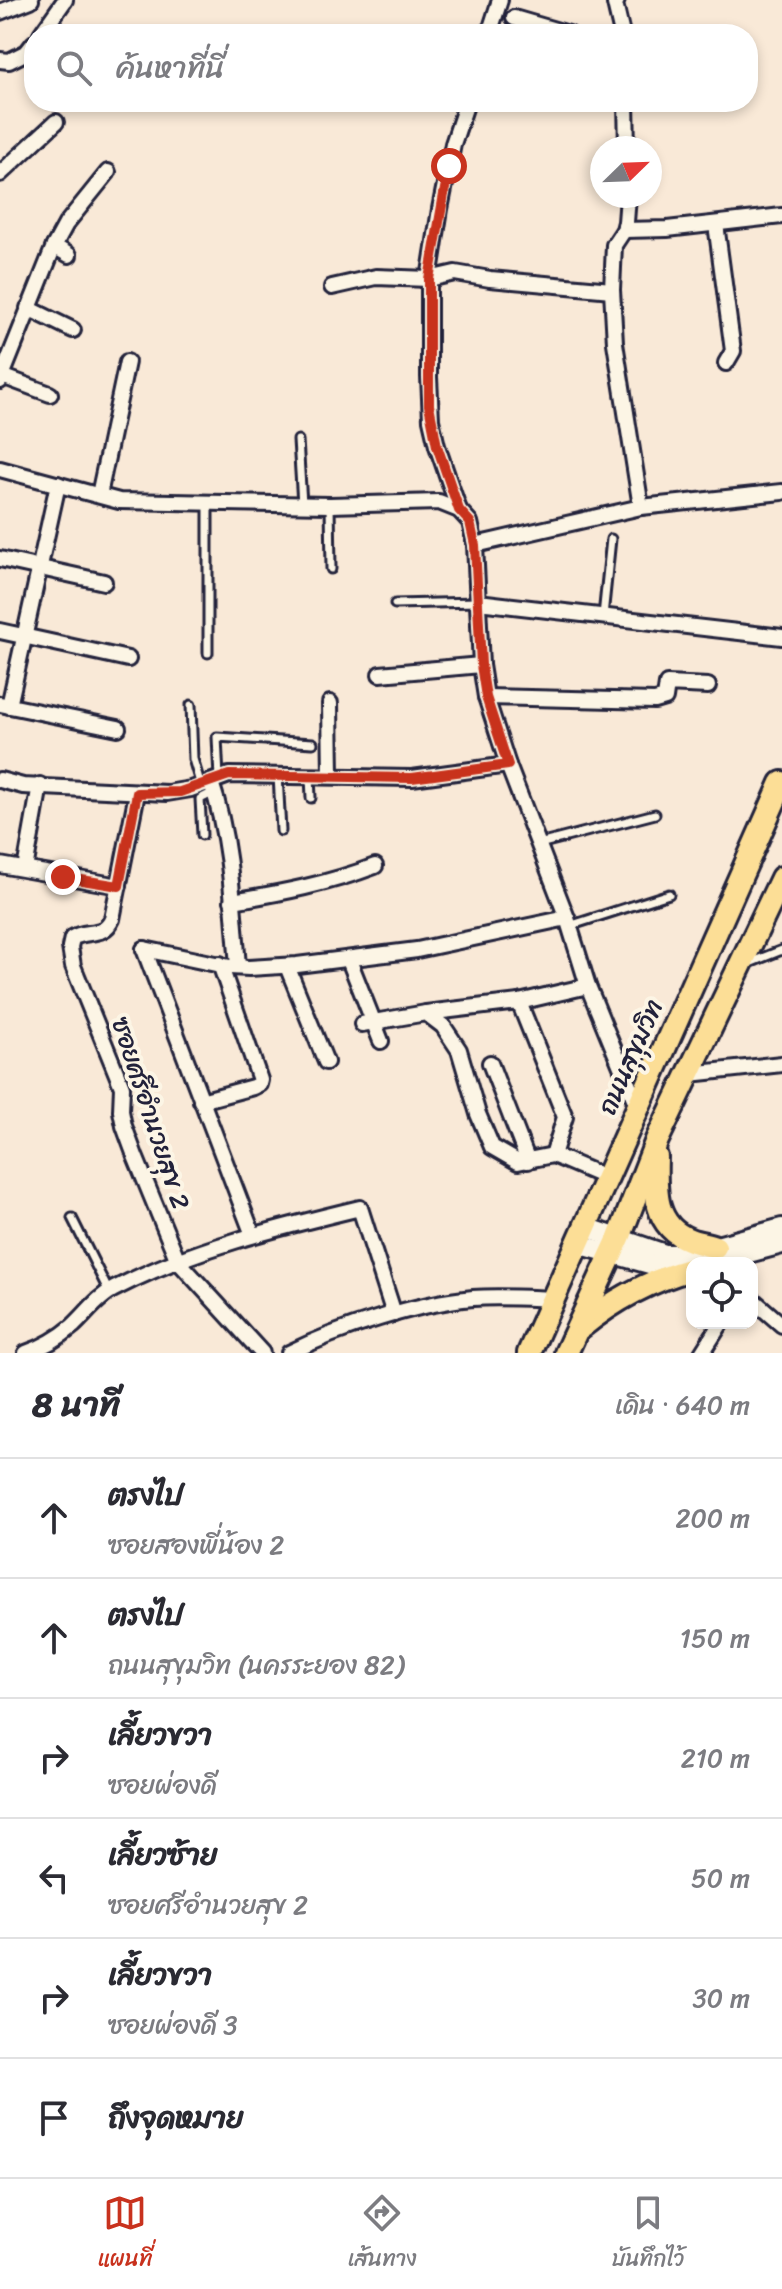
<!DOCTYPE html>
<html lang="th">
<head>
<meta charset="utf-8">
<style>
	body { margin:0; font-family:Sriracha,"Playpen Sans Thai",sans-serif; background:#f2f2f3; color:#2b2b33 }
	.controls { position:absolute; right:24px; bottom:24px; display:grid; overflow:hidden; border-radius:16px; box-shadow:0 4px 12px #0003 }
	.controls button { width:72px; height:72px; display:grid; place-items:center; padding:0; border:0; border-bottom:2px solid #e1e1e2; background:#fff; color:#2b2b33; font:40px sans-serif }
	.compass { position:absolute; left:590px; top:136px; width:72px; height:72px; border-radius:50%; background:#fff; box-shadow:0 4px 12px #0003; rotate:67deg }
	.stop { position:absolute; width:24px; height:24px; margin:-18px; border:6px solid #c8321e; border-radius:50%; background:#fff }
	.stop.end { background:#c8321e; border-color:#fff; box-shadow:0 2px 8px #0008 }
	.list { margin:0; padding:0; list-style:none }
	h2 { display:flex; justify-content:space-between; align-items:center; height:104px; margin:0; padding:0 32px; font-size:34px }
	h2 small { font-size:26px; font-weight:400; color:#7c7c81 }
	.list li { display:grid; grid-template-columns:52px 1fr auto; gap:24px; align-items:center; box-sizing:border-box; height:120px; padding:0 32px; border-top:2px solid #e1e1e2 }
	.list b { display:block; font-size:30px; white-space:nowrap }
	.list p { margin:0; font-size:26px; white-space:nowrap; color:#7c7c81 }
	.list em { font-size:26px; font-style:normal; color:#7c7c81 }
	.icon { flex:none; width:44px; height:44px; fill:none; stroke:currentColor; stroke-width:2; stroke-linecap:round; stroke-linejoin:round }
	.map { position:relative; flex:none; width:782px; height:1353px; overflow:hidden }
	.search { position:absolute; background:#fff; box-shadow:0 4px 12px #0003; left:24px; right:24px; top:24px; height:88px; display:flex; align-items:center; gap:20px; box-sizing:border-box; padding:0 28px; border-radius:32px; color:#7c7c81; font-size:30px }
	.sheet { height:824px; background:#fff }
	nav { display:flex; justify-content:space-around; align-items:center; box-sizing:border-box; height:112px; border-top:2px solid #e1e1e2; background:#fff; font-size:22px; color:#7c7c81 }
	nav a { display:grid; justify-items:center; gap:4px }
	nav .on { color:#c8321e }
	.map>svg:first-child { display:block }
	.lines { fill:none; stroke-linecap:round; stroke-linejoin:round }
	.service-casing { stroke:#22223b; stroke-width:13 }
	.minor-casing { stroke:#22223b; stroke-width:20 }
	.tertiary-casing { stroke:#22223b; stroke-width:24 }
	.primary-casing { stroke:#22223b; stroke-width:28 }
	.service { stroke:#fcf5e5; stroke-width:7 }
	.minor { stroke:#fcf5e5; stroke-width:14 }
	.tertiary { stroke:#fcf5e5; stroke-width:18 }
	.primary { stroke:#fcde96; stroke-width:22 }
	.route { stroke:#c8321e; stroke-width:10 }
	.labels { text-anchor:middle; stroke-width:8; stroke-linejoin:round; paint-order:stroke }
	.street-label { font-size:26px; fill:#22223b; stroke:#fcf5e5 }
</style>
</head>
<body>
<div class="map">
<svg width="782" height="1353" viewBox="0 0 782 1353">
	<rect width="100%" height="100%" fill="#f9e9d7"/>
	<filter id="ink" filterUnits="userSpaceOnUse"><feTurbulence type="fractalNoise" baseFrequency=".0125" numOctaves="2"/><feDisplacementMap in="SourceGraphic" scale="16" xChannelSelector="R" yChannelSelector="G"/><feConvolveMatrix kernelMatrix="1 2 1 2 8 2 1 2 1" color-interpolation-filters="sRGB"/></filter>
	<g filter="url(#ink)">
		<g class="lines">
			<!-- service casing -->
			<g class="service-casing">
				<g id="service">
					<path d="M298 440 302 504"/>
					<path d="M208 503V653"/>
					<path d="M330 505 331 569"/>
					<path d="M395 604 477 602"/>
					<path d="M603 616 611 539"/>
					<path d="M191 705 193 759 201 786"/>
					<path d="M278 775 281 831"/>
					<path d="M310 776 311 798"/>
					<path d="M219 778 217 737 313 743"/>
					<path d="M202 835 200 799 214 792"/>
					<path d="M539 844 655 814"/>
					<path d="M569 926 669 894"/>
					<path d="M747 964 782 950"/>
					<path d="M72 1218 109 1292"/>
				</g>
			</g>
			<!-- minor casing -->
			<g class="minor-casing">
				<g id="minor">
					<path d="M617 0 615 4 622 34"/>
					<path d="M0 12 31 0"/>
					<path d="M514 18 569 34"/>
					<path d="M41 34 65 0"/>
					<path d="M489 34 500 0"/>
					<path d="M0 60 9 61 27 52 34 43"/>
					<path d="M626 102 627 148"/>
					<path d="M0 174 56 122"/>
					<path d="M628 196 626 222 624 230 614 245 612 290 615 343 641 507"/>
					<path d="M716 224 733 351 726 363"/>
					<path d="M624 230 667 229 782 216"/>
					<path d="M54 246 69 255"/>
					<path d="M332 287 376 277 429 279 455 273 490 279 612 290"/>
					<path d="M28 308 73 330"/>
					<path d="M2 376 50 394"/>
					<path d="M0 381 54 246 66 224 108 172"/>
					<path d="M0 469 119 501 330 505 439 502 459 510 470 522 475 545 481 665 486 697 508 765 567 918 588 986 638 1108"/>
					<path d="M99 495 127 362"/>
					<path d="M459 510 437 446 431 420 429 377V279L440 209 453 144 467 102"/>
					<path d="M475 545 641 507 782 492"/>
					<path d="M0 559 104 582"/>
					<path d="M478 602 782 637"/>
					<path d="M0 631 128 659"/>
					<path d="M380 674 481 665"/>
					<path d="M486 697 655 701 665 698 667 684 708 686"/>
					<path d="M330 703 331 776"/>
					<path d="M0 704 118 728"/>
					<path d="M9 706 58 484"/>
					<path d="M0 780 23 786 167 793 191 789 229 775 412 778 508 765"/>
					<path d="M211 782C231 842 233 905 238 967"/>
					<path d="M137 793 112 919C104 938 87 929 72 938L70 947 73 966 122 1087 121 1111 124 1126 135 1156 178 1261 262 1353"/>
					<path d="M0 865 119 886"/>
					<path d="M25 869 40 785"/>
					<path d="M232 901C281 893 328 884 375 866"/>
					<path d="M144 949 230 967 249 968 297 965 417 950 567 918"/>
					<path d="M144 949 253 1235"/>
					<path d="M349 960 381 1041"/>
					<path d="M287 966 326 1062"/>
					<path d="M519 1002 565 1117 553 1155"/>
					<path d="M426 1013 519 1002 588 986"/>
					<path d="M362 1024 426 1013 443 1026 459 1050 478 1114 492 1147 518 1162 553 1155 607 1178"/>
					<path d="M490 1063 528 1161"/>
					<path d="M690 1074 782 1064"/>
					<path d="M201 1101 253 1087 259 1084 260 1080 220 964"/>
					<path d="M752 1299 782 1325"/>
					<path d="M26 1353C43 1347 59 1338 73 1326 87 1313 98 1297 114 1289 191 1249 277 1228 360 1208L394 1314"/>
					<path d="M289 1353C339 1328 418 1303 473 1298 500 1296 527 1298 554 1299"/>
					<path d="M702 1353 721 1323"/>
				</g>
			</g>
			<!-- tertiary casing -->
			<g class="tertiary-casing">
				<g id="tertiary">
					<path d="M586 1227 665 1254H688L782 1228"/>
					<path d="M578 1244 664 1268H685"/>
					<path d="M711 1263 782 1244"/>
				</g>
			</g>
			<!-- primary casing -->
			<g class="primary-casing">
				<g id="primary">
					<path d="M656 1157C655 1189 653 1226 690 1240 698 1243 707 1244 715 1247"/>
					<path d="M581 1327C614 1300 651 1280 692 1269"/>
					<path d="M529 1353 782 783"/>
					<path d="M566 1353 619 1238 657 1140 782 878"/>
				</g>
			</g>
			<!-- service -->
			<use href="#service" class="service"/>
			<!-- minor -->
			<use href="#minor" class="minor"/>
			<!-- tertiary -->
			<use href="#tertiary" class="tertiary"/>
			<!-- primary -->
			<use href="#primary" class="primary"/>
		</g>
	</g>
	<g class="lines" filter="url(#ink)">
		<!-- route -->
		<path class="route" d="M63 877 119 886 137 793 180 792 229 775 412 778 508 765 486 697 481 665 475 545 470 522 459 510 437 446 429 405V279L449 166"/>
	</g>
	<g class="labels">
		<!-- street labels -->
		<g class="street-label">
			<text transform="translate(630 1057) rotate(-66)" y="9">ถนนสุขุมวิท</text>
			<text transform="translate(151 1113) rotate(72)" y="9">ซอยศรีอำนวยสุข 2</text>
		</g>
	</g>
</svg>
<div class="controls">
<button><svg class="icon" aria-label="locate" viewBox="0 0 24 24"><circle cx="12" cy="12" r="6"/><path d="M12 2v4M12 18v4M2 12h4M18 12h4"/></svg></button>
</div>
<svg class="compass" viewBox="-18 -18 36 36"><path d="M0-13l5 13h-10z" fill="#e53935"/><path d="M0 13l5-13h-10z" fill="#7c7c81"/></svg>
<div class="stop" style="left:449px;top:166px"></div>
<div class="stop end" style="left:63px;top:877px"></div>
<div class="search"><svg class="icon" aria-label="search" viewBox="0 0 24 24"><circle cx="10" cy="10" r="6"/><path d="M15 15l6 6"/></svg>ค้นหาที่นี่</div>
</div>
<section class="sheet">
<h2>8 นาที<small>เดิน · 640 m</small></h2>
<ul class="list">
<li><svg class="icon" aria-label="ahead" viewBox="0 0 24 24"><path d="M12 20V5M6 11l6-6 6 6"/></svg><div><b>ตรงไป</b><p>ซอยสองพี่น้อง 2</p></div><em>200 m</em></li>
<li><svg class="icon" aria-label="ahead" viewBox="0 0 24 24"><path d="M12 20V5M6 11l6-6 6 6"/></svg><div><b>ตรงไป</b><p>ถนนสุขุมวิท (นครระยอง 82)</p></div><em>150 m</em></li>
<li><svg class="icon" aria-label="right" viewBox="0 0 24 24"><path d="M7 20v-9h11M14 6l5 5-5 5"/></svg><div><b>เลี้ยวขวา</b><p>ซอยผ่องดี</p></div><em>210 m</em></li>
<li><svg class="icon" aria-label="left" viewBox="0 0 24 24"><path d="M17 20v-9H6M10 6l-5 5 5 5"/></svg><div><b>เลี้ยวซ้าย</b><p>ซอยศรีอำนวยสุข 2</p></div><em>50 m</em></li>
<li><svg class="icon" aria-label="right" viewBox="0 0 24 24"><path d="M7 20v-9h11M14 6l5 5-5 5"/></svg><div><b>เลี้ยวขวา</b><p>ซอยผ่องดี 3</p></div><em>30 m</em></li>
<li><svg class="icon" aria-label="arrive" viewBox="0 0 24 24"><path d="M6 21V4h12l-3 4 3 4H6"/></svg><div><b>ถึงจุดหมาย</b></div></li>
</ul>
</section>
<nav>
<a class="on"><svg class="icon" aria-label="map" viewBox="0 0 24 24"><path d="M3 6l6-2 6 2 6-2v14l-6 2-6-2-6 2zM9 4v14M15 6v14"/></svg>แผนที่</a>
<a><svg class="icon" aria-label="directions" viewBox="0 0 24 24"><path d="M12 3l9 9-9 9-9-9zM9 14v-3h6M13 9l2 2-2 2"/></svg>เส้นทาง</a>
<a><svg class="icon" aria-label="saved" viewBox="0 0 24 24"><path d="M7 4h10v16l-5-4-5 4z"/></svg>บันทึกไว้</a>
</nav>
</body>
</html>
